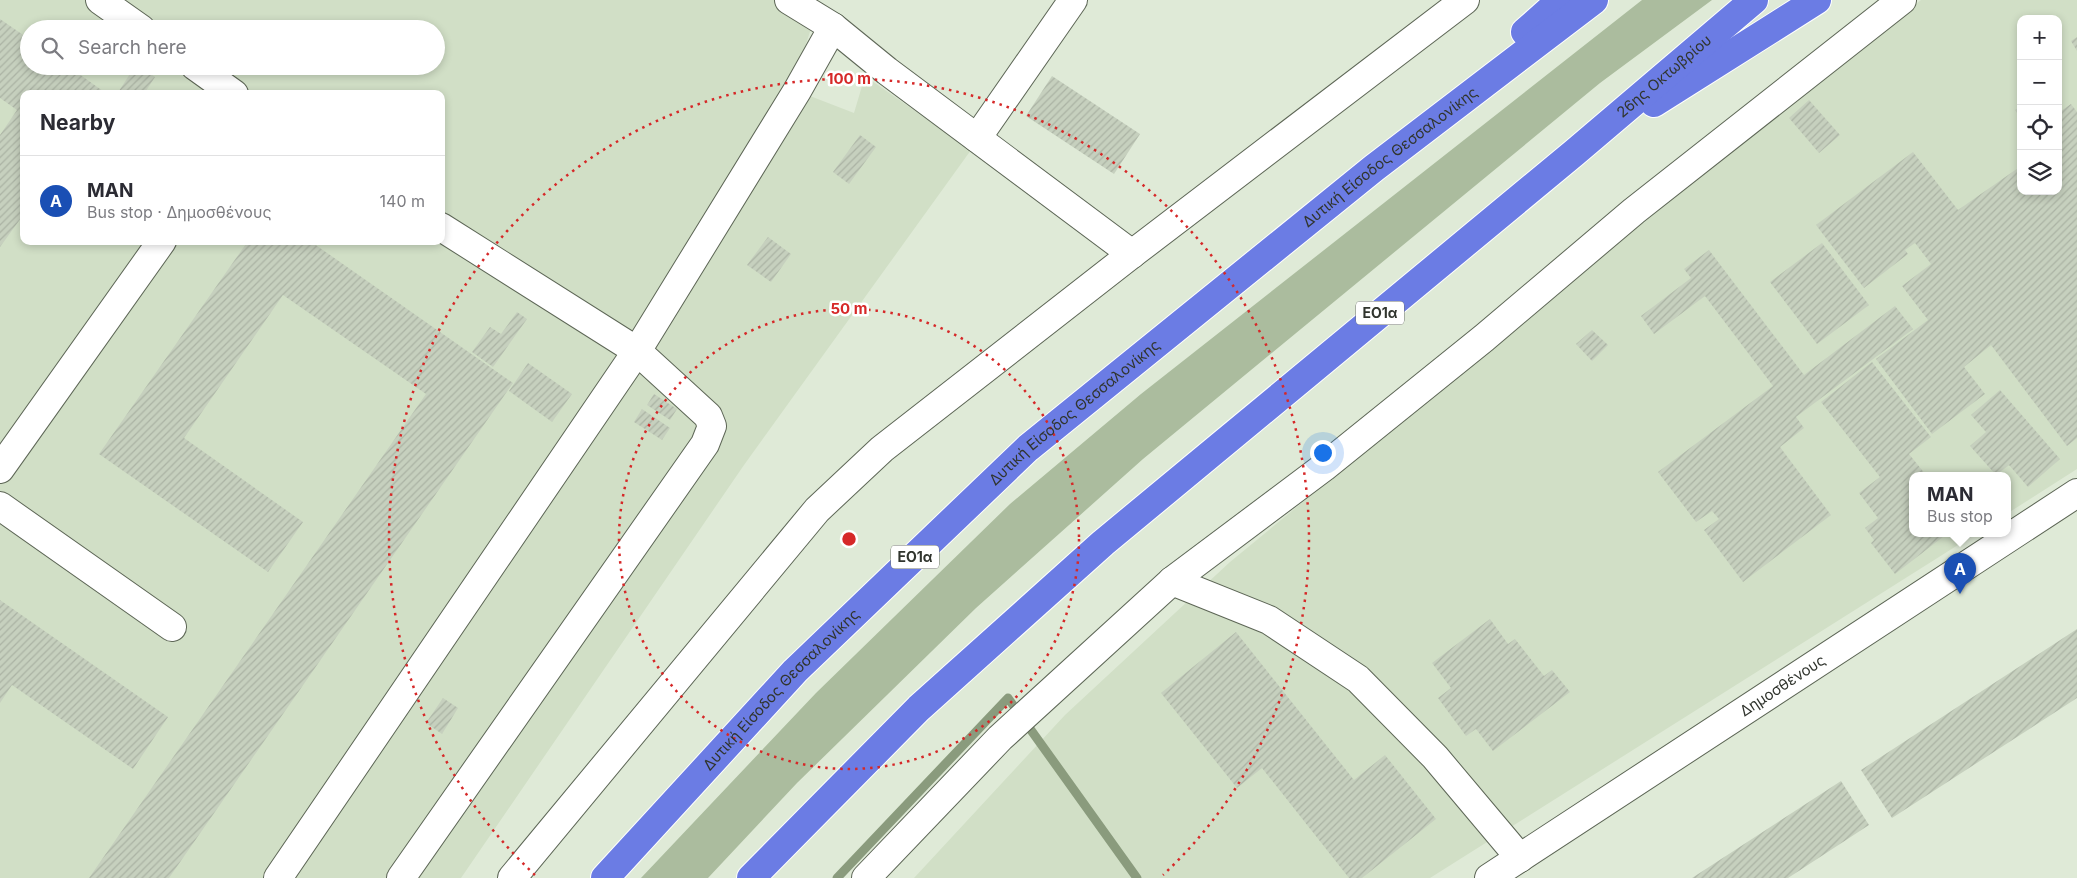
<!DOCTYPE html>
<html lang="en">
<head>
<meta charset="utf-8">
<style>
	body { margin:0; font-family:Inter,sans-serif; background:#f7f7f7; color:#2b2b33 }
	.controls { position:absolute; right:15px; top:15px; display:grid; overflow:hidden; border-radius:10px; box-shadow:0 2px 8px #0003 }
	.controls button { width:45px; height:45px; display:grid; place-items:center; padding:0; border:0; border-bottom:1px solid #e1e1e2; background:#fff; color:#2b2b33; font:25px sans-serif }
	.you { position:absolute; left:1322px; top:452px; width:18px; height:18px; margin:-12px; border:4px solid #fff; border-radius:50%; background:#1a73e8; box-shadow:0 0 0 8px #1a73e833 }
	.badge { display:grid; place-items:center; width:32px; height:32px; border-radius:50%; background:#1a73e8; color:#fff; font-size:16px; font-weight:700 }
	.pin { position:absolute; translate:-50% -41px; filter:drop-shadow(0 1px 2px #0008) }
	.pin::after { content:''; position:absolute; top:26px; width:18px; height:15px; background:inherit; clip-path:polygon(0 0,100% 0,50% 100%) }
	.popup { position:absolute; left:1909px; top:472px; width:102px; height:65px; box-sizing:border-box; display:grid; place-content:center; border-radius:10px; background:#fff; filter:drop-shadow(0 1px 4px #0005); font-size:16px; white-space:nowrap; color:#7c7c81 }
	.popup b { font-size:19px; color:#2b2b33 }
	.popup::after { content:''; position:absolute; left:50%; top:100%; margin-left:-10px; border:10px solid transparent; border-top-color:#fff }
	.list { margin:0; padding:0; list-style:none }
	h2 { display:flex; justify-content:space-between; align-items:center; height:65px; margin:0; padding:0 20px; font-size:21px }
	h2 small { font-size:16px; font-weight:400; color:#7c7c81 }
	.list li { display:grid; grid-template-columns:32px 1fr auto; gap:15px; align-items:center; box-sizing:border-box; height:90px; padding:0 20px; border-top:1px solid #e1e1e2 }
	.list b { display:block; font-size:19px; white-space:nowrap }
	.list p { margin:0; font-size:16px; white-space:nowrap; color:#7c7c81 }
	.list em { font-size:16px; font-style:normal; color:#7c7c81 }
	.icon { flex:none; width:28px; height:28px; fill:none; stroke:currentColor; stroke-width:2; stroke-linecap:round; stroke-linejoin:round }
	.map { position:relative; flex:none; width:2077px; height:878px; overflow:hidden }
	.search { position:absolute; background:#fff; box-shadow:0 2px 8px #0003; left:20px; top:20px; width:425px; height:55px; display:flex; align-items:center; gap:12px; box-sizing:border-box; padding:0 18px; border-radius:28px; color:#7c7c81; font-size:19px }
	.panel { position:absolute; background:#fff; box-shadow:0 2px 8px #0003; left:20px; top:90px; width:425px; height:155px; border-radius:10px }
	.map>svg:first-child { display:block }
	.built { fill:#d1dfc6; fill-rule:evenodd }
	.green { fill:#abbc9e }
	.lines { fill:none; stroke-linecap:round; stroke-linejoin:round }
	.stream { stroke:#8a9b7d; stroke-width:9 }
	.building { fill:url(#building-hatch) }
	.minor-casing { stroke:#5d6656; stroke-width:30 }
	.highway-casing { stroke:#fff; stroke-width:30 }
	.minor { stroke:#fff; stroke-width:28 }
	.highway { stroke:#6b7ce4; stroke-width:28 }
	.ring { fill:none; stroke:#d62828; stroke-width:2.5; stroke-dasharray:2.5 5 }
	.labels { text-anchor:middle; stroke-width:5; stroke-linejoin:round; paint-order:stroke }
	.shield { fill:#fff; stroke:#6f726d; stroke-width:1 }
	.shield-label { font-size:14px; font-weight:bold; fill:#31352e }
	.street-label { font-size:15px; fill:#31352e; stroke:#fff }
	.centre { fill:#d62828; stroke:#fff; stroke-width:2.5 }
	.ring-label { font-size:15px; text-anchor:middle; font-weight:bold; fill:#d62828; stroke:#fff; stroke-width:5; stroke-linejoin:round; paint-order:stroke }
</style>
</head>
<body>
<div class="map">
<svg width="2077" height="878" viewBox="0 0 2077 878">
	<defs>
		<pattern id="building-hatch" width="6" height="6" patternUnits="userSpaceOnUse" patternTransform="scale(1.25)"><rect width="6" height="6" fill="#c6d0be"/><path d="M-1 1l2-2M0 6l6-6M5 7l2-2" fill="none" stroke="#abb3a4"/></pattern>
	</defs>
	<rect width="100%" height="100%" fill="#dfead7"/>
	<!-- built -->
	<g class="built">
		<path d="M0 0H784L814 19 800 63 797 91 854 113 865 76 971 150 744 465 461 878H0ZM29 29H436V66H29ZM24 94H441V241H24Z"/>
		<path d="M1921 0H2077V469L2008 513V475H1912V533H1977L1430 878H914L1065 715 1230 562 1776 112ZM2021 19H2058V191H2021Z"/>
	</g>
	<!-- green -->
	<path class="green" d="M1642 0H1712L1600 83 1143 459 976 608 797 783 708 878H641L816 693 1010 504 1141 394Z"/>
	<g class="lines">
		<!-- stream -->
		<path class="stream" d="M837 878 1008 698 1137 878"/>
	</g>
	<!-- building -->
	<g class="building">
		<path d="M0 19 29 39V66H68L107 94H24V214L0 247V135L17 110 0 98Z"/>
		<path d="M2077 37V51L2071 41Z"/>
		<path d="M135 66H139L155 77 144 94H117Z"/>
		<path d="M1052 76 1140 134 1114 174 1026 116Z"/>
		<path d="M1809 100 1840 135 1819 153 1789 118Z"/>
		<path d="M2071 104 2077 112V438L2067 446 1991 345 1964 367 1985 394 1932 434 1876 359 1928 320 1902 286 1931 264 1915 243 1905 250 1908 254 1864 288 1816 225 1913 152 1958 210 2021 166V191H2058V113Z"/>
		<path d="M2021 106V118L2015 110Z"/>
		<path d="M860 135 876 147 849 184 833 172Z"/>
		<path d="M768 237 791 254 771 282 747 265Z"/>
		<path d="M248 241H310L513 383 169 878H89L426 394 283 295 184 438 303 522 268 572 99 454Z"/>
		<path d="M1822 243 1869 305 1817 344 1770 282Z"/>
		<path d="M1709 250 1804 375 1895 306 1913 329 1796 417 1804 428 1780 447 1831 515 1743 582 1704 530 1719 519 1712 511 1696 522 1658 472 1773 386 1705 296 1654 334 1641 316 1691 278 1684 269Z"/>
		<path d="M517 312 527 319 493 367 472 352 490 327 501 334Z"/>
		<path d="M1592 330 1608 345 1592 361 1576 344Z"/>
		<path d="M1872 362 1931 437 1909 454 1926 475H1912V533H1948L1895 574 1871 543 1874 540 1865 528 1878 518 1859 493 1880 477 1821 402Z"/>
		<path d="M528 363 572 394 552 422 509 391Z"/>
		<path d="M2000 390 2060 459 2028 487 2009 465 1996 475 1970 446 1986 432 1971 415Z"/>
		<path d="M654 394 677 409 670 420 647 405Z"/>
		<path d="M642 409 670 428 662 440 634 422Z"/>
		<path d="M0 600 168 717 133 769 12 685 0 703Z"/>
		<path d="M1490 619 1508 644 1515 639 1544 676 1552 670 1570 692 1493 751 1476 729 1466 736 1438 698 1451 688 1432 663Z"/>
		<path d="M2077 629V698L1892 818 1861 770Z"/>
		<path d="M1236 632 1354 780 1385 755 1436 819 1362 878H1349L1262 768 1237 788 1161 693Z"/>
		<path d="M443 698 458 708 442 734 426 723Z"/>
		<path d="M1841 781 1869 825 1788 878H1692Z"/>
	</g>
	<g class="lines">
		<!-- minor casing -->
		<g class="minor-casing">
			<g id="minor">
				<path d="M100 0 141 29"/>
				<path d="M789 0 833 27 887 71 1132 254"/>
				<path d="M195 66 234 94"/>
				<path d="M977 138 1073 0"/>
				<path d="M0 469 162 241"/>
				<path d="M0 506 172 627"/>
				<path d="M1172 581 1269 620 1358 679 1435 757 1520 858"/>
				<path d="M278 878 637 351 797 91 833 27"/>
				<path d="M401 878 705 444 712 426 708 416 637 351 441 227"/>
				<path d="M512 878 817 510 882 449 1132 254 1465 0"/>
				<path d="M866 878 1000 738 1172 581 1324 467 1484 338 1634 211 1902 0"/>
				<path id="s1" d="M1489 878 2077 493"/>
			</g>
		</g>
		<!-- highway casing -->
		<g class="highway-casing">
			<g id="highway">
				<path d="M1525 32 1561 0"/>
				<path d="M1654 103 1817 0"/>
				<path id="s2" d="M605 878 795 671 1028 448 1374 168 1594 0"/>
				<path id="s3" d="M751 878 919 708 1103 543 1574 153 1754 0"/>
			</g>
		</g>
		<!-- minor -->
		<use href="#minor" class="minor"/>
		<!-- highway -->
		<use href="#highway" class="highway"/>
	</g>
	<!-- distance rings -->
	<g class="ring">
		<circle cx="849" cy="539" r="230"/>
		<path d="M535 875A460 460 0 1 1 1163 875"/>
	</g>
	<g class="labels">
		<!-- shield labels -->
		<g class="shield">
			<rect x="1356" y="301.5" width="48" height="23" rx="4"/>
			<rect x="891" y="545.5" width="48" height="23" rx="4"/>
		</g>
		<g class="shield-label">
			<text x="1380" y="318">ΕΟ1α</text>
			<text x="915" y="562">ΕΟ1α</text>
		</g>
		<!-- street labels -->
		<g class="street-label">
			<text dy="5" stroke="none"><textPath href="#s3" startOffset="1216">26ης Οκτωβρίου</textPath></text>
			<text dy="5" stroke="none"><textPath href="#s2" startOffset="1068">Δυτική Είσοδος Θεσσαλονίκης</textPath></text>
			<text dy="5" stroke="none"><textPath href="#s2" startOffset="662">Δυτική Είσοδος Θεσσαλονίκης</textPath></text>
			<text dy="5" stroke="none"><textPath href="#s1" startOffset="351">Δημοσθένους</textPath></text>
			<text dy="5" stroke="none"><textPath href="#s2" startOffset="258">Δυτική Είσοδος Θεσσαλονίκης</textPath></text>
		</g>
	</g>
	<circle cx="849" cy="539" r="8" class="centre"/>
	<g class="ring-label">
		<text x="849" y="84">100 m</text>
		<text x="849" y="314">50 m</text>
	</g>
</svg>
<div class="controls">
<button>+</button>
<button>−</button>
<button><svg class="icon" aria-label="locate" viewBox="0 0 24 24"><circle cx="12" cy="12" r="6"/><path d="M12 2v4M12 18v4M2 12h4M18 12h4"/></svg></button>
<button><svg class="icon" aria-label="layers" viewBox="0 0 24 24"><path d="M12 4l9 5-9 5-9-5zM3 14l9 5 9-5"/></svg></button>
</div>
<div class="you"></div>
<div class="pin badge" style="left:1960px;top:594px;background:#1a4fb4">A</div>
<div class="popup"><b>ΜΑΝ</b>Bus stop</div>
<div class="search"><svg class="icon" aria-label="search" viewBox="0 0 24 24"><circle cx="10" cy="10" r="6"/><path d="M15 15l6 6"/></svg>Search here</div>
<section class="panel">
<h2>Nearby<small></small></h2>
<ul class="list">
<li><span class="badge" style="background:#1a4fb4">A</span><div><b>ΜΑΝ</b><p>Bus stop · Δημοσθένους</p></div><em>140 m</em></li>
</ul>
</section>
</div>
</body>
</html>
